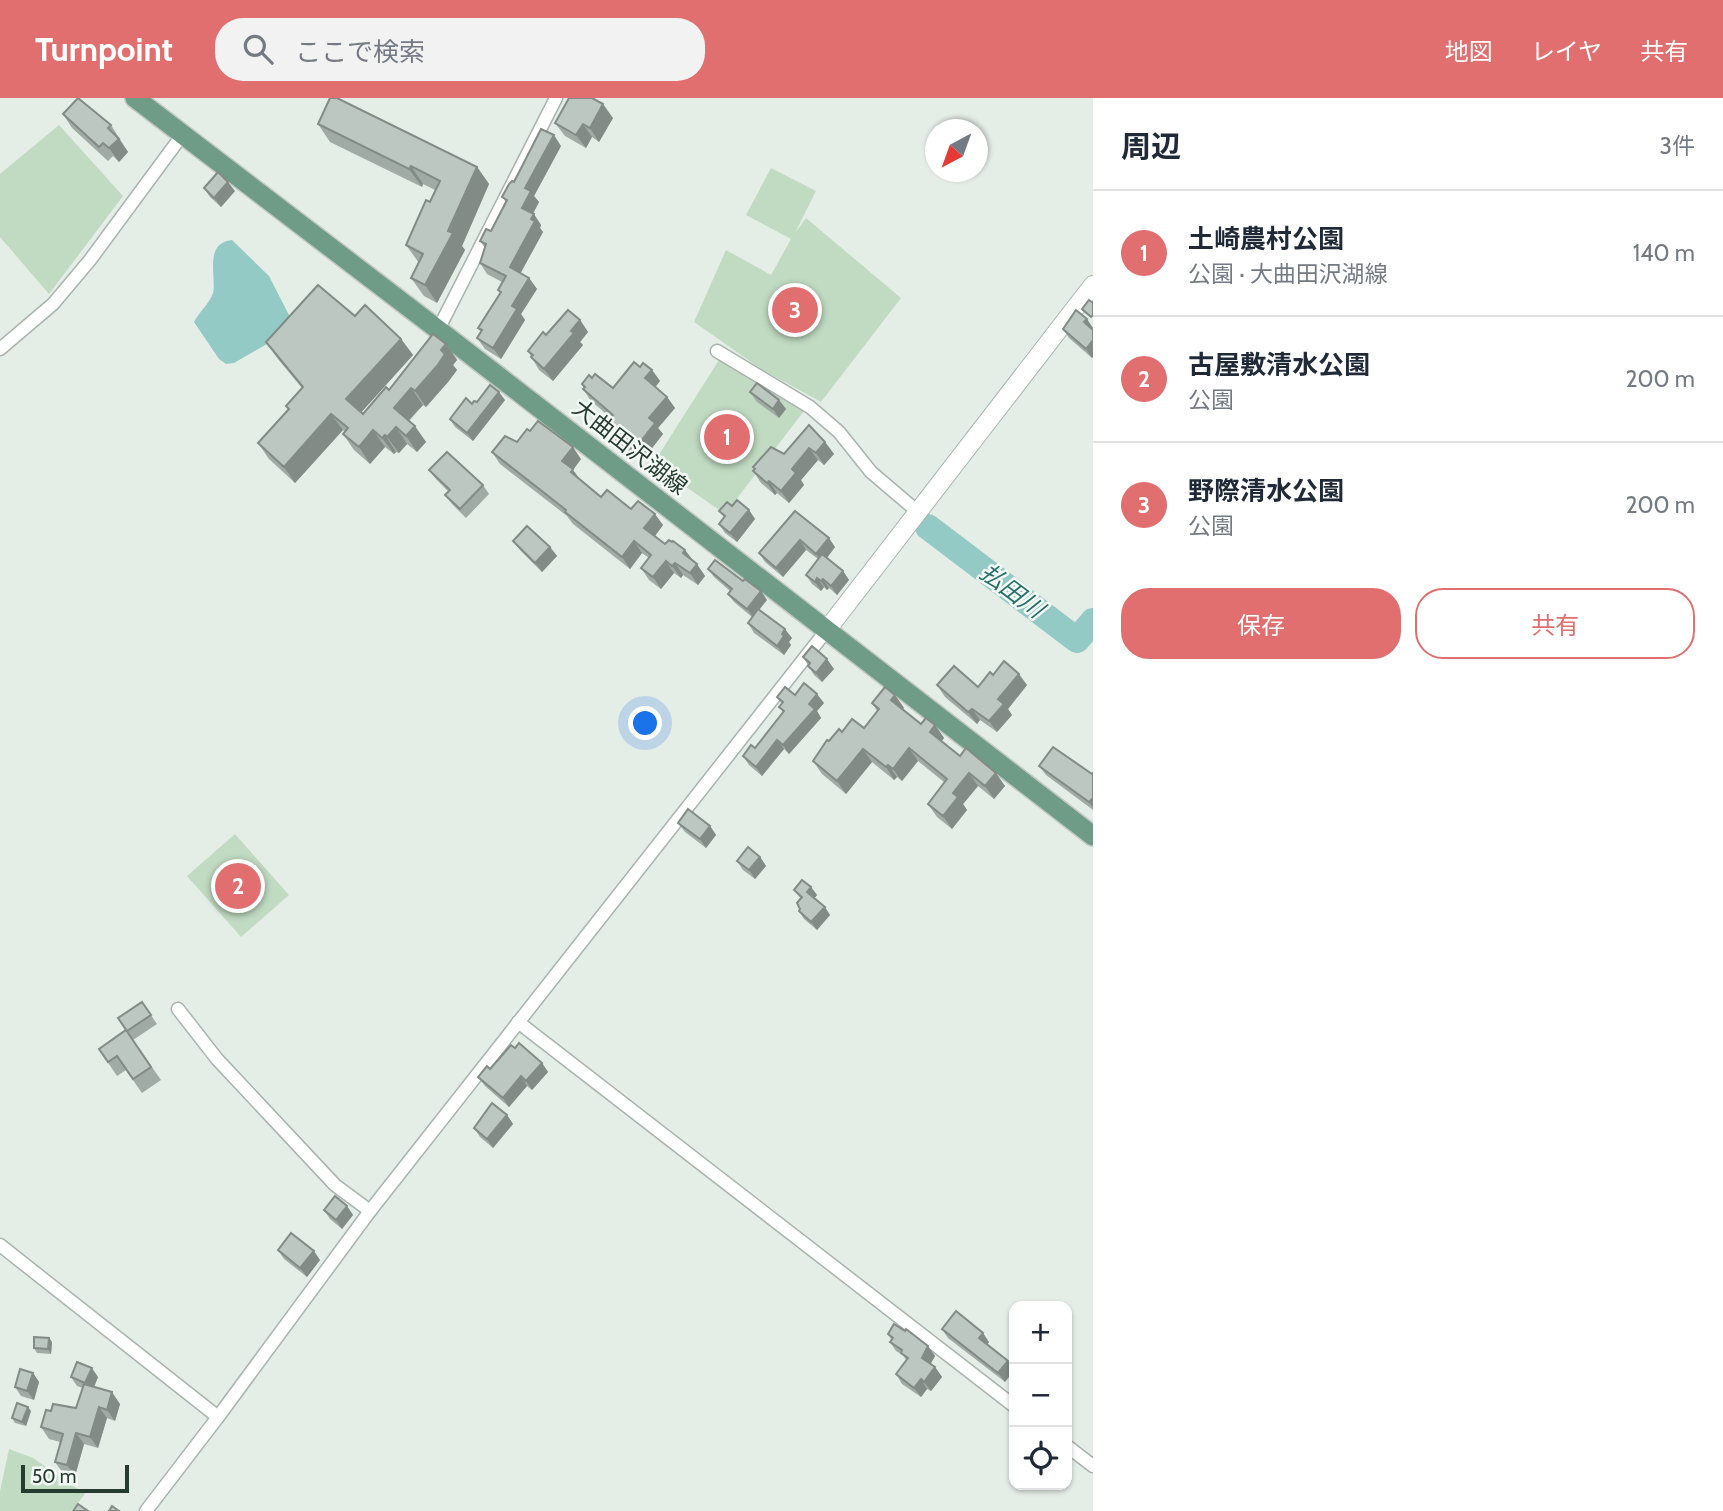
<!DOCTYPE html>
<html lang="ja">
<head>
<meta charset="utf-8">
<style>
	body { margin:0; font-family:Cabin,"Noto Sans JP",sans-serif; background:#f2f2f3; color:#1f2937 }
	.controls { position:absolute; right:21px; bottom:21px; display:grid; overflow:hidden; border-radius:14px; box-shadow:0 2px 5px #0004 }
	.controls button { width:63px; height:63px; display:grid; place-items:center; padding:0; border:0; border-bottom:2px solid #e0e1e3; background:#fff; color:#1f2937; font:35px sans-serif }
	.compass { position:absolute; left:925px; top:21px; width:63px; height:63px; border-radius:50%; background:#fff; box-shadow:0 2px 5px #0004; rotate:221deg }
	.scale { position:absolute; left:21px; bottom:18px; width:108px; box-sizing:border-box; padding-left:7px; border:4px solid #263c31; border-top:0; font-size:19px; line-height:24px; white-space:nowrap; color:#263c31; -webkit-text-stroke:5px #f5f9f6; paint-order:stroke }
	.you { position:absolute; left:646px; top:626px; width:24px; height:24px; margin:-18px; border:5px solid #fff; border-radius:50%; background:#1a73e8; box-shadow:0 0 0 10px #1a73e833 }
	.badge { display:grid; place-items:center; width:46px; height:46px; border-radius:50%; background:#e16f6f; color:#fff; font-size:23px; font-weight:700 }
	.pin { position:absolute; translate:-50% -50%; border:4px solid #fff; box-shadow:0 2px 7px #0006 }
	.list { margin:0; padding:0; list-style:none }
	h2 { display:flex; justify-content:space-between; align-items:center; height:91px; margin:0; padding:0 28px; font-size:30px }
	h2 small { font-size:23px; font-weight:400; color:#747a83 }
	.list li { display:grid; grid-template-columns:46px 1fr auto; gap:21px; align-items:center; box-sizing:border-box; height:126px; padding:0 28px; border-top:2px solid #e0e1e3 }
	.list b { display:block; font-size:26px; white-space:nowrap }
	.list p { margin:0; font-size:23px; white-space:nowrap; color:#747a83 }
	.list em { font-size:23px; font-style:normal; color:#747a83 }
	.actions { display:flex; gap:14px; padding:21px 28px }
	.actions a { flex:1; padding:16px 0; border:2px solid #e16f6f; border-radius:28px; text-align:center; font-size:24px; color:#e16f6f }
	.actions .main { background:#e16f6f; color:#fff }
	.icon { flex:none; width:38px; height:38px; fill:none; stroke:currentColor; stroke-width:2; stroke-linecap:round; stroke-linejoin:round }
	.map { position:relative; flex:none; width:1093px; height:1413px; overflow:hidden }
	header { display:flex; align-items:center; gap:42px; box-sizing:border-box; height:98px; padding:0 35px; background:#e16f6f; color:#fff }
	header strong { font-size:33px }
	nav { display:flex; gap:38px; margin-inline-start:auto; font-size:24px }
	.search { width:490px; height:63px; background:#f2f2f3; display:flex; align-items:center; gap:18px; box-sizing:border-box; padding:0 24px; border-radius:28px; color:#747a83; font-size:26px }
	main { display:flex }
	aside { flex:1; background:#fff }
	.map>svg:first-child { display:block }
	.green { fill:#c1dbc2 }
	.water { fill:#94cac5 }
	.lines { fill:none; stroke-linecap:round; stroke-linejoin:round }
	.river { stroke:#94cac5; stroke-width:26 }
	.street-casing { stroke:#a8b4ad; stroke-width:15 }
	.secondary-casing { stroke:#a5b7ac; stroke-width:20 }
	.primary-casing { stroke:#c2c8c5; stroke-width:22 }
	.street { stroke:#fff; stroke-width:12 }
	.secondary { stroke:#fff; stroke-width:18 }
	.primary { stroke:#6f9c86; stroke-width:19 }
	.wall { fill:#a1aba5 }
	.shaded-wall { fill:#838b86 }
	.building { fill:#bbc7c0; stroke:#838b86; stroke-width:2 }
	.labels { text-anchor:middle; stroke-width:5; stroke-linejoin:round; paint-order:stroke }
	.street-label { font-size:23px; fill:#263c31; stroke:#f5f9f6 }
	.water-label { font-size:24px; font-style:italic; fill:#27716c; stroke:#f5f9f6 }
</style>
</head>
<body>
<header>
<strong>Turnpoint</strong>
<div class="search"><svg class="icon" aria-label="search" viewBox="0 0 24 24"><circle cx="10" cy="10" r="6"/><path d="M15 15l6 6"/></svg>ここで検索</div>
<nav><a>地図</a><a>レイヤ</a><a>共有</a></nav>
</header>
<main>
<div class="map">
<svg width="1093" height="1413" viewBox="0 0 1093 1413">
	<rect width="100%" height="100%" fill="#e5ede7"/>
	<!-- green -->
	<g class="green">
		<path d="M59 27 123 98 49 196 0 139V76Z"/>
		<path d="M771 70 816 93 795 135 806 120 901 200 821 304 761 271 694 224 726 152 771 177 791 141 746 117Z"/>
		<path d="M719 262 804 313 725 416 653 366Z"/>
		<path d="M235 736 289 797 241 839 187 778Z"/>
		<path d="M9 1351 33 1360 85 1396 71 1413H0V1393Z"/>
	</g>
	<!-- water -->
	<path class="water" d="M232 142 269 178 290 219 272 243 234 265 226 266 219 261 194 224C199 214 210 205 213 195 217 180 203 145 232 142Z"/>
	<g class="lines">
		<!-- river -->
		<path class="river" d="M928 429 1077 542 1093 523"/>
		<!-- street casing -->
		<g class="street-casing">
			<g id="street">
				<path d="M438 232 556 0"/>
				<path d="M0 251 53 206 90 162 183 36"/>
				<path d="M717 253 810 309 839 334 871 374 918 414"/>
				<path d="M178 911 217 961 335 1087 370 1113"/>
				<path d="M518 924 1014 1308"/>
				<path d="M0 1147 218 1319 370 1113 826 533"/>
				<path d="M1067 1348 1093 1368"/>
				<path d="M146 1413 218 1319"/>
			</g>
		</g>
		<!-- secondary casing -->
		<g class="secondary-casing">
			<path id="secondary" d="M826 533 1093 187"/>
		</g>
		<!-- primary casing -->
		<g class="primary-casing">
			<path id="primary" d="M135 0 445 237 1093 738"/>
		</g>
		<!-- street -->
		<use href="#street" class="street"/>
		<!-- secondary -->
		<use href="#secondary" class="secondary"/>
		<!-- primary -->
		<use href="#primary" class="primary"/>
	</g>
	<!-- wall -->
	<g class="wall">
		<path d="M63 16 111 27 128 54 119 64 113 58 108 63 72 30Z"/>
		<path d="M613 20 599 44 592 39 586 50 565 38 555 25Z"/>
		<path d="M318 26 477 69 489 86 462 148 465 152 437 205 424 198 411 180 419 165 406 147 435 92 423 86 422 89 330 44Z"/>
		<path d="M561 48 534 98 539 104 533 116 541 127 540 130 543 134 520 175 529 180 537 191 521 216 525 222 501 261 485 251 477 240 481 234 478 230 500 195 498 192 502 184 487 176 480 165 485 150 480 143 491 133 506 104 502 99Z"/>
		<path d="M204 90 235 93 221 109 210 99Z"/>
		<path d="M355 218 401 241 413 257 361 314 363 316 389 292 446 246 457 262 453 267 457 272 448 284 426 309 423 307 409 323 426 344 417 354 407 346 399 355 396 354 394 356 385 349 370 366 354 352 343 336 345 334 343 332 295 385 269 361 258 345 288 311 286 308 302 290 278 261 266 244Z"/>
		<path d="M580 222 588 234 580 244 583 247 553 283 539 272 528 253 546 237Z"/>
		<path d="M1063 231H1092V260L1069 240Z"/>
		<path d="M640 269 652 272 660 283 655 289 667 299 675 310 658 330 663 336 642 363 612 340 604 328 611 320 591 303 583 291 584 290 582 286 592 280 613 290Z"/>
		<path d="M750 294 779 302 786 311 779 320 757 304Z"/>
		<path d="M505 302 473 343 455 329 450 321 472 306Z"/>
		<path d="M530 333 581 361 573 372 581 383 601 399 631 411 663 427 655 438 665 446 685 452 705 478 698 487 683 477 681 480 674 475 661 491 649 482 641 470 649 460 642 455 630 471 573 426 567 418 500 366 492 354 517 344Z"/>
		<path d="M825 344 834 356 824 367 818 362 801 382 804 387 789 405 777 395 775 397 761 385 753 373 784 356Z"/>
		<path d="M429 372 483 387 489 396 466 420 452 406 445 397 449 394 436 381Z"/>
		<path d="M732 408 749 412 755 421 737 444 725 435 719 426 724 419 719 413Z"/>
		<path d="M795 413 835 449 827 460 843 473 849 482 837 497 829 490 827 492 824 489 821 493 812 486 806 477 818 461 806 452 783 479 765 464 759 455Z"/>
		<path d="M513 443 550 449 557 458 542 474 520 452Z"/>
		<path d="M708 471 767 502 759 512 792 540 789 544 791 547 784 557 754 535 748 525 752 519 734 504 728 496 730 493 714 479Z"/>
		<path d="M803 559 834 571 822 584 814 577Z"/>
		<path d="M993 577 1027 587 1008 611 1012 617 997 634 980 622 977 626 945 599 937 587 978 589Z"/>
		<path d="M795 597 824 605 817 613 821 620 789 656 784 651 762 678 749 667 743 658 755 650 783 614 779 609 782 606 777 599Z"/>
		<path d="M895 597 904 610 902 611 921 626 935 627 944 640 942 643 960 658 1005 688 994 701 978 688 963 706 967 712 952 731 937 719 928 706 944 684 918 663 902 683 897 679 894 682 872 664 846 696 822 676 813 663 829 643 842 634 864 630 877 613 872 605Z"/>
		<path d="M1039 668 1092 676 1093 675V712L1046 677Z"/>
		<path d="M678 725 710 728 716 737 706 750 685 734Z"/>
		<path d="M760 759 766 768 755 781 743 772 737 763Z"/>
		<path d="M811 789 817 797 814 800 830 817 817 832 804 821 799 813 800 811 801 801 794 792Z"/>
		<path d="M142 904 157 926 133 942 118 920Z"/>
		<path d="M126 932 161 982 142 995 126 972 117 978 99 951Z"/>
		<path d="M515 950 542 965 548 974 532 992 527 988 509 1009 485 988 478 979 490 971Z"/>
		<path d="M507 1017 513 1026 493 1050 480 1039 474 1030Z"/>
		<path d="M347 1108 353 1117 342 1131 330 1121 324 1112Z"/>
		<path d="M278 1152 320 1162 307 1179 284 1161Z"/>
		<path d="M942 1231 989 1244 987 1247 1008 1263 1014 1272 1005 1284 948 1240Z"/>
		<path d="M888 1236 928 1248 935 1258 930 1266 935 1269 942 1279 931 1293 927 1291 921 1299 902 1286 896 1276 906 1262 903 1257 896 1253 890 1244 891 1241Z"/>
		<path d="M49 1240 52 1244 51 1256 37 1255 34 1250Z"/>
		<path d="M33 1275 39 1284 34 1302 21 1298 15 1289Z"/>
		<path d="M71 1279H98L94 1289 120 1306 115 1323 107 1320 98 1350 84 1346 75 1378 63 1375 55 1364 60 1344 49 1341 41 1329 51 1313 76 1310 83 1290 77 1288Z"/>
		<path d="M31 1313 26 1328 15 1325 12 1320Z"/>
	</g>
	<!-- shaded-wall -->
	<g class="shaded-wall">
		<path d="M603 6 613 20 599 44 590 30Z"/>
		<path d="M583 26 592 39 586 50 576 37Z"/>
		<path d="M554 37 561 48 534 98 539 104 530 121 522 110 525 90Z"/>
		<path d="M119 41 128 54 119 64 109 50Z"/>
		<path d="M411 68 423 86 422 89 409 71Z"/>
		<path d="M477 69 489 86 462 148 465 152 437 205 425 187Z"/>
		<path d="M228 84 235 93 221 109 214 100Z"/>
		<path d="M534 116 541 127 540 130 543 134 518 180 510 169Z"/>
		<path d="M529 180 537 191 521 216 525 222 501 261 493 250 512 208Z"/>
		<path d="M1087 221 1093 230 1091 233 1084 224Z"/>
		<path d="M580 222 588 234 580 244 583 247 553 283 544 271 571 233Z"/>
		<path d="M401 241 413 257 358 318 346 301Z"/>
		<path d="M1093 242V259L1092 260 1086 251Z"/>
		<path d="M446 246 457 262 453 267 457 272 448 284 426 309 415 293Z"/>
		<path d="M652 272 660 283 653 292 645 280Z"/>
		<path d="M411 290 423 307 405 326 394 310Z"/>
		<path d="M499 294 505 302 473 343 467 335Z"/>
		<path d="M667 299 675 310 658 330 663 336 642 363 634 352 649 320Z"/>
		<path d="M779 302 786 311 779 320 773 311Z"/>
		<path d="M331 316 343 332 295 385 284 369Z"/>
		<path d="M415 328 426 344 417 354 406 338Z"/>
		<path d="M396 329 407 346 399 355 387 339Z"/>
		<path d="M373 332 385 349 370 366 359 349Z"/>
		<path d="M385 337 396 354 394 356 382 340Z"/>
		<path d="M825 344 834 356 824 367 816 355Z"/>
		<path d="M573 349 581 361 573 372 581 383 579 386 562 363Z"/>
		<path d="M809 350 818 362 801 382 804 387 789 405 781 393 792 371Z"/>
		<path d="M769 383 777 395 775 397 767 385Z"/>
		<path d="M749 412 755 421 737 444 730 435Z"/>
		<path d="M655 416 663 427 652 442 644 430Z"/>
		<path d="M829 440 835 449 823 465 816 456Z"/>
		<path d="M800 442 806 452 783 479 776 470Z"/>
		<path d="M634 443 642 455 630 471 622 459Z"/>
		<path d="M550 449 557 458 542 474 535 465Z"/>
		<path d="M685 452 694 464 683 455Z"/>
		<path d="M666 463 674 475 661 491 653 479Z"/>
		<path d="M675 465 683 477 681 480 672 468Z"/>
		<path d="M697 466 705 478 698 487 690 475Z"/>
		<path d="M843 473 849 482 837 497 831 488Z"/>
		<path d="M817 480 824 489 821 493 815 484Z"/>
		<path d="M823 481 829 490 827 492 821 483Z"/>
		<path d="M761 493 767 502 753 519 747 511Z"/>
		<path d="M785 531 792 540 789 544 791 547 784 557 777 548 782 536Z"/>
		<path d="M827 561 834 571 822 584 816 575Z"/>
		<path d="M1019 576 1027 587 1008 611 1012 617 997 634 989 623 998 601Z"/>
		<path d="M817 596 824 605 817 613 821 620 789 656 783 647Z"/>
		<path d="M895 597 904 610 899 615 891 602Z"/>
		<path d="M972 611 980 622 977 626 968 614Z"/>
		<path d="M935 627 944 640 939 646 930 634Z"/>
		<path d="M777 642 784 651 762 678 756 669Z"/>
		<path d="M909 650 918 663 902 683 893 671Z"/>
		<path d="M863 651 872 664 846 696 837 683Z"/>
		<path d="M888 667 897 679 894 682 886 669Z"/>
		<path d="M969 675 978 688 963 706 967 712 952 731 943 718 953 695Z"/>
		<path d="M996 675 1005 688 994 701 985 688Z"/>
		<path d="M1093 700V710L1089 704Z"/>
		<path d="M710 728 716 737 706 750 700 741Z"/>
		<path d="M760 759 766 768 755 781 749 772Z"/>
		<path d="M811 789 817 797 813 802 807 794Z"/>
		<path d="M825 809 830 817 817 832 811 824Z"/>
		<path d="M542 965 548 974 532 992 526 983Z"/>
		<path d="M521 978 527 988 509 1009 503 1000Z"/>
		<path d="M507 1017 513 1026 493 1050 487 1041Z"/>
		<path d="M347 1108 353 1117 342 1131 336 1122Z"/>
		<path d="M314 1153 320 1162 307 1179 300 1170Z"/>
		<path d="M983 1235 989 1244 985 1249 979 1240Z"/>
		<path d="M49 1240 52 1244 51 1256 48 1251Z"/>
		<path d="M928 1248 935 1258 929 1269 922 1260Z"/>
		<path d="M1008 1263 1014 1272 1005 1284 998 1275Z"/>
		<path d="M935 1269 942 1279 931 1293 924 1284Z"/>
		<path d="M92 1270 98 1279 92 1294 85 1285Z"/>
		<path d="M33 1275 39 1284 34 1302 27 1293Z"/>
		<path d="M921 1281 927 1291 921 1299 914 1290Z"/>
		<path d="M112 1294 120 1306 115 1323 107 1312Z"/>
		<path d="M28 1309 31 1313 26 1328 22 1324Z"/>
		<path d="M99 1309 107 1320 98 1350 90 1339Z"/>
		<path d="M76 1335 84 1346 75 1378 67 1367Z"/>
	</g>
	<!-- building -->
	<g class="building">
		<path d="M78 0 111 27 108 30 119 41 109 50 103 45 99 49 63 16Z"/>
		<path d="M330 0H337L477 69 448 133 453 135 425 187 411 180 423 156 406 147 426 102 430 104 440 83 411 68 409 71 318 26Z"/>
		<path d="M569 0H592L603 6 590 30 583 26 576 37 555 25Z"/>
		<path d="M541 31 554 37 525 90 531 93 522 110 534 116 531 121 535 123 510 169 529 180 512 208 517 211 493 250 477 240 482 232 478 230 501 194 498 192 506 178 480 165 486 146 480 143 486 131 491 133 507 102 502 99 509 86 512 83 514 84Z"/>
		<path d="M218 74 228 84 214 100 204 90Z"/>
		<path d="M318 187 355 218 365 207 401 241 346 301 363 316 386 289 389 292 433 236 446 246 441 252 445 256 437 268 415 293 411 290 394 310 415 328 406 338 396 329 387 339 385 337 382 340 373 332 359 349 343 336 348 330 331 316 284 369 258 345 289 311 286 308 303 289 266 244Z"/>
		<path d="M1089 202 1093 205V217L1091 219 1082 211Z"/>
		<path d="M568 212 580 222 571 233 574 235 544 271 531 259 533 257 528 253 543 234 546 237Z"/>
		<path d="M1076 212 1087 221 1084 224 1093 232V242L1086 251 1063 231Z"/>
		<path d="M634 264 640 269 643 265 652 272 645 280 667 299 649 320 655 325 634 352 604 328 613 317 583 291 585 289 582 286 589 277 592 280 595 276 613 290Z"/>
		<path d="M757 285 779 302 773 311 750 294Z"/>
		<path d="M490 287 499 294 467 335 450 321 466 300 472 306 474 303 477 304Z"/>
		<path d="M538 323 573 349 562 363 573 371 571 374 601 399 607 392 631 411 638 403 655 416 644 430 665 446 669 442 672 444 673 443 685 452 683 455 697 466 690 475 675 465 672 468 666 463 653 479 641 470 651 457 634 443 622 459 565 414 566 412 492 354 505 338 517 344 527 331 530 333Z"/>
		<path d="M809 327 825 344 816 355 809 350 792 371 796 375 781 393 769 383 767 385 753 373 755 371 753 369 771 349 784 356Z"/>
		<path d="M447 354 483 387 460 411 445 397 450 392 429 372Z"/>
		<path d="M737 402 749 412 730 435 719 426 725 418 719 413 727 404 732 408Z"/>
		<path d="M795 413 829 440 816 456 800 442 776 470 759 455Z"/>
		<path d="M527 428 550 449 535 465 513 443Z"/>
		<path d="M822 456 843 473 831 488 823 481 821 483 817 480 815 484 806 477Z"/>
		<path d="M715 462 743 483 745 481 761 493 747 511 728 496 732 491 708 471Z"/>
		<path d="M758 511 785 531 782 536 784 538 777 548 748 525Z"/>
		<path d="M812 548 827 561 816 575 808 568 810 565 803 559Z"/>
		<path d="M1004 563 1019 576 998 601 1004 606 989 623 972 611 968 614 937 587 954 568 978 589 990 574 993 577Z"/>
		<path d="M804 585 817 596 809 606 815 611 783 647 777 642 756 669 743 658 751 647 755 650 784 613 779 609 783 604 777 599 785 589 795 597Z"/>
		<path d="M885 589 895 597 891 602 921 626 926 620 935 627 930 634 960 658 966 650 996 675 985 688 969 675 953 695 958 699 943 718 928 706 947 681 909 650 893 671 888 667 886 669 863 651 837 683 813 663 827 642 829 643 839 631 842 634 852 621 864 630 879 611 872 605Z"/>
		<path d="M1053 649 1092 676 1093 675V700L1089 704 1039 668Z"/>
		<path d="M688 711 710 728 700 741 678 725Z"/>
		<path d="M748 749 760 759 749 772 737 763Z"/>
		<path d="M802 782 811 789 807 794 825 809 811 824 799 813 800 811 797 805 802 799 794 792Z"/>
		<path d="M142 904 151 917 127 933 118 920Z"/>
		<path d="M126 932 151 969 133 981 117 958 108 964 99 951Z"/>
		<path d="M519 945 542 965 526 983 521 978 503 1000 478 979 487 968 490 971 511 947 515 950Z"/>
		<path d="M492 1005 507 1017 487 1041 474 1030Z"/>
		<path d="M335 1098 347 1108 336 1122 324 1112Z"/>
		<path d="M291 1135 314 1153 300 1170 278 1152Z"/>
		<path d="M956 1213 983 1235 979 1240 1008 1263 998 1275 942 1231Z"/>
		<path d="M894 1226 905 1233 906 1231 928 1248 922 1260 935 1269 924 1284 921 1281 914 1290 896 1276 908 1260 901 1255 902 1252 890 1244 893 1240 888 1236Z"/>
		<path d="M34 1239 49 1240 48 1251 34 1250Z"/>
		<path d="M77 1264 92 1270 85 1285 71 1279Z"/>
		<path d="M20 1271 33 1275 27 1293 15 1289Z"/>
		<path d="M84 1286 112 1294 107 1312 99 1309 90 1339 76 1335 67 1367 55 1364 63 1336 41 1329 46 1312 51 1313 53 1306 76 1310Z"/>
		<path d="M17 1305 28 1309 22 1324 12 1320Z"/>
		<path d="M78 1406 88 1413H73Z"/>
		<path d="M112 1408 119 1413H109Z"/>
	</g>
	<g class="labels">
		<!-- street labels -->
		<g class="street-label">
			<text transform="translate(630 349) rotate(38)" y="8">大曲田沢湖線</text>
		</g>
		<!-- water labels -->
		<g class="water-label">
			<text transform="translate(1012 493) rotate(37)" y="8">払田川</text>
		</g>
	</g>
</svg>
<div class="controls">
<button>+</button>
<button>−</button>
<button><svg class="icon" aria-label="locate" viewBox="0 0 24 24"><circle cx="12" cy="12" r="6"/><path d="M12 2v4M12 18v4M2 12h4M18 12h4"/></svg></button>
</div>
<svg class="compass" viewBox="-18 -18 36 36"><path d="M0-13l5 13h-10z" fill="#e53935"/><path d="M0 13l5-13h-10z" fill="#747a83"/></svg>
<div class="scale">50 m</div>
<div class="you"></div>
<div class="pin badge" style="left:727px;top:339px">1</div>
<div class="pin badge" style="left:238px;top:788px">2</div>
<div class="pin badge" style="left:795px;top:212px">3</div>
</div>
<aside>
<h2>周辺<small>3件</small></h2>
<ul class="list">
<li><span class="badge">1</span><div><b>土崎農村公園</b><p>公園 · 大曲田沢湖線</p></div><em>140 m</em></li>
<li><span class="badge">2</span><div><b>古屋敷清水公園</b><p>公園</p></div><em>200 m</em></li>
<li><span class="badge">3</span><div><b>野際清水公園</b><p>公園</p></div><em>200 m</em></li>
</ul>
<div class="actions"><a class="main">保存</a><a>共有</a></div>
</aside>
</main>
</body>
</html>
